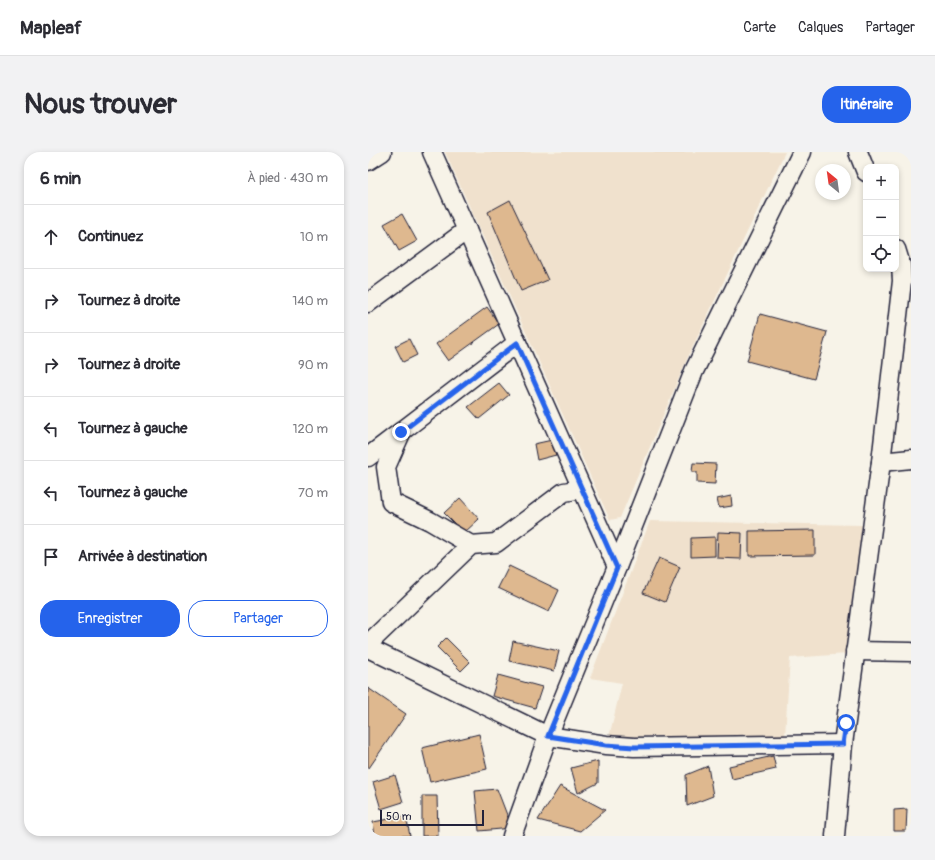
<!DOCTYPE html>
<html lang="fr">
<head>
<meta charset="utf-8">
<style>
	body { margin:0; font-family:Pangolin,sans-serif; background:#f2f2f3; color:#2b2b33 }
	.controls { position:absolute; right:12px; top:12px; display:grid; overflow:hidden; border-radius:8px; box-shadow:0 2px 6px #0003 }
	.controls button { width:36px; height:36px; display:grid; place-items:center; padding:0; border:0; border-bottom:1px solid #e1e1e2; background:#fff; color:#2b2b33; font:20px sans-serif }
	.compass { position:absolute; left:447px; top:12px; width:36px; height:36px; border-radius:50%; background:#fff; box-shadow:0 2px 6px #0003; rotate:331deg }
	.scale { position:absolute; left:12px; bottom:10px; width:104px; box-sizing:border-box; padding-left:4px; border:2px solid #22223b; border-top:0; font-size:11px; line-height:14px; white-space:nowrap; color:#22223b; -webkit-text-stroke:3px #f7f3e8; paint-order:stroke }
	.stop { position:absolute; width:12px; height:12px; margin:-9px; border:3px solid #2563eb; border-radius:50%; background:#fff }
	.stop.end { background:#2563eb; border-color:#fff; box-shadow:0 1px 4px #0008 }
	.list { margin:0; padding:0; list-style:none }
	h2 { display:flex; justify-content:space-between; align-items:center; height:52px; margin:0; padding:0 16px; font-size:17px }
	h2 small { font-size:13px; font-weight:400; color:#7c7c81 }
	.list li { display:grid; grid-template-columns:26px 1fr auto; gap:12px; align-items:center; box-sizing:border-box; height:64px; padding:0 16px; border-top:1px solid #e1e1e2 }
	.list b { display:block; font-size:15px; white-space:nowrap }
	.list em { font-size:13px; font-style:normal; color:#7c7c81 }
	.actions { display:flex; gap:8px; padding:12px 16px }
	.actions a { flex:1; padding:9px 0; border:1px solid #2563eb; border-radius:16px; text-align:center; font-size:14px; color:#2563eb }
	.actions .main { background:#2563eb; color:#fff }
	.icon { flex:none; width:22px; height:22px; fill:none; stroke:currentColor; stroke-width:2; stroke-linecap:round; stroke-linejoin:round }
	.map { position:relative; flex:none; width:543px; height:684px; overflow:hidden; border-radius:16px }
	header { display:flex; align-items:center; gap:24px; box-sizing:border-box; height:56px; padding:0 20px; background:#fff; border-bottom:1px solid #e1e1e2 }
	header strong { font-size:19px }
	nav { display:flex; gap:22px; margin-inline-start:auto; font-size:14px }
	.intro { display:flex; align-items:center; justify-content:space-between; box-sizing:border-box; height:96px; padding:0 24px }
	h1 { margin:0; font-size:28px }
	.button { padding:10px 18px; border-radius:16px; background:#2563eb; color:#fff; font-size:14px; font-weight:700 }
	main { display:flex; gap:24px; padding:0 24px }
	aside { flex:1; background:#fff; border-radius:16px; box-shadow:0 2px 6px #0003 }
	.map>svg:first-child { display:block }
	.built { fill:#f0e1cd }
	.building { fill:#deb88f; stroke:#22223b }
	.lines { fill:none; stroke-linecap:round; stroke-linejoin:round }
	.minor-casing { stroke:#22223b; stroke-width:21 }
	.minor { stroke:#f7f3e8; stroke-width:18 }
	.route { stroke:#2563eb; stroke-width:5 }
</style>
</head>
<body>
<header>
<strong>Mapleaf</strong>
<nav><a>Carte</a><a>Calques</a><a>Partager</a></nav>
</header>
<div class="intro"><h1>Nous trouver</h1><a class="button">Itinéraire</a></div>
<main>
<aside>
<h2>6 min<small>À pied · 430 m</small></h2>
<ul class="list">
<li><svg class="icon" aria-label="ahead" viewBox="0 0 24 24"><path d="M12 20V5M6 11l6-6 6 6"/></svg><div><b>Continuez</b></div><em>10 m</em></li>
<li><svg class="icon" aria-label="right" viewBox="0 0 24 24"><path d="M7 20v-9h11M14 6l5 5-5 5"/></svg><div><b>Tournez à droite</b></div><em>140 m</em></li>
<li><svg class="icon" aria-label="right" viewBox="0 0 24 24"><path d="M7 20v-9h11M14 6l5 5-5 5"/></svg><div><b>Tournez à droite</b></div><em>90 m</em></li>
<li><svg class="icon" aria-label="left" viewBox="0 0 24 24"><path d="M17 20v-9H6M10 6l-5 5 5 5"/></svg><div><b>Tournez à gauche</b></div><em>120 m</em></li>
<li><svg class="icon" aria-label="left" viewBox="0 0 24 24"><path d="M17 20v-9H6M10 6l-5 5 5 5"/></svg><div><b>Tournez à gauche</b></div><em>70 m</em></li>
<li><svg class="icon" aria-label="arrive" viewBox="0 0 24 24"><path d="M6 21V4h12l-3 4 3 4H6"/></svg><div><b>Arrivée à destination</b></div></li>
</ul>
<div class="actions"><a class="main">Enregistrer</a><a>Partager</a></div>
</aside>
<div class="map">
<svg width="543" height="684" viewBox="0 0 543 684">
	<rect width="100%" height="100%" fill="#f7f3e8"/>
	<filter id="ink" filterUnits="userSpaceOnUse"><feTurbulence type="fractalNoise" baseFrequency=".025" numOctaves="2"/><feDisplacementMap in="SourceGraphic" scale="8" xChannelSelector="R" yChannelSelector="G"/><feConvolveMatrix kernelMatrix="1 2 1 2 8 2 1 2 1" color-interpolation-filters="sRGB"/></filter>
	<g filter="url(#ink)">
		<!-- built -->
		<g class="built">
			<path d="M77 0H417L319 207 252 366 242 368Z"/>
			<path d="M282 369 494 373 479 502 422 506 417 584 241 585 254 531 222 526Z"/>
		</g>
		<!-- building -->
		<g class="building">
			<path d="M142 48 180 128 153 139 120 60Z"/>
			<path d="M34 62 49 89 31 99 16 72Z"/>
			<path d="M119 155 131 172 80 209 68 192Z"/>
			<path d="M392 162 459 180 446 227 379 209Z"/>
			<path d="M41 187 49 203 35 210 27 194Z"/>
			<path d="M131 231 141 243 111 267 100 255Z"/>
			<path d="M184 288 188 303 169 308 166 292Z"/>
			<path d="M325 311 348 312 347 332 329 331V320H324Z"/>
			<path d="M363 344 364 354 351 356 349 347Z"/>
			<path d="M92 346 111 367 96 381 76 361Z"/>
			<path d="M447 378V403L381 404V379Z"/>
			<path d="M350 380 374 381 373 407 349 406Z"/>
			<path d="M347 385V404L323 405V386Z"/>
			<path d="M291 406 312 415 297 450 275 441Z"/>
			<path d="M141 414 191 438 181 460 130 436Z"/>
			<path d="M78 486 102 510 93 519 69 495Z"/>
			<path d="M145 489 191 499 186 519 141 509Z"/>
			<path d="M130 523 174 535 167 556 124 544Z"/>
			<path d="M0 536 38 562 1 616H0Z"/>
			<path d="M111 582 119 617 62 630 54 596Z"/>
			<path d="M405 604 408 617 364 627 361 614Z"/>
			<path d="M230 609V631L210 641 203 616Z"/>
			<path d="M340 614 345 644 319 654 318 623Z"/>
			<path d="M27 623 35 650 13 657 5 630Z"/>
			<path d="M192 634 237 658 212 679 170 668Z"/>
			<path d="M129 637 144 676 111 679 107 639Z"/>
			<path d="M54 644H69L70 684H54Z"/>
			<path d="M539 657 538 679H526V658Z"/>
			<path d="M38 664 42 684H7L5 670Z"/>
		</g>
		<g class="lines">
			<!-- minor casing -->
			<g class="minor-casing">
				<g id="minor">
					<path d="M64 0 249 415"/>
					<path d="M490 0 498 20"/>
					<path d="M0 9 14 0"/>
					<path d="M0 151 99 78"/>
					<path d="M33 281 18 315 23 350 62 369 103 393"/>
					<path d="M0 305 149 191"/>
					<path d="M513 310 543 307"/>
					<path d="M0 492 103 393 128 391 196 340 214 337"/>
					<path d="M0 496 180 584 238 593 266 595 475 592"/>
					<path d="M487 499 543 500"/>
					<path d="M144 684 180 584 249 415 326 219 434 0"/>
					<path d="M467 684 475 592 513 310 534 129 533 113 528 97"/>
				</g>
			</g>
			<!-- minor -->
			<use href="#minor" class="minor"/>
		</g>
	</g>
	<g class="lines" filter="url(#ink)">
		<!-- route -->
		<path class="route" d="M33 280 149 191 249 416 180 584 238 593 266 595 475 592 478 571"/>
	</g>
</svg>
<div class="controls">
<button>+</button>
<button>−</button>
<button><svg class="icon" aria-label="locate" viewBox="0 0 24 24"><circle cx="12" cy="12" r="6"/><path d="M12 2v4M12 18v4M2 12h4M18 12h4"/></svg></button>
</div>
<svg class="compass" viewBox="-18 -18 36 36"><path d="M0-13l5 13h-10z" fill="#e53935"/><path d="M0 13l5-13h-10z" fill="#7c7c81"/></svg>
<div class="scale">50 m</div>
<div class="stop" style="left:478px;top:571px"></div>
<div class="stop end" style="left:33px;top:280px"></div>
</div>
</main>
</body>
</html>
